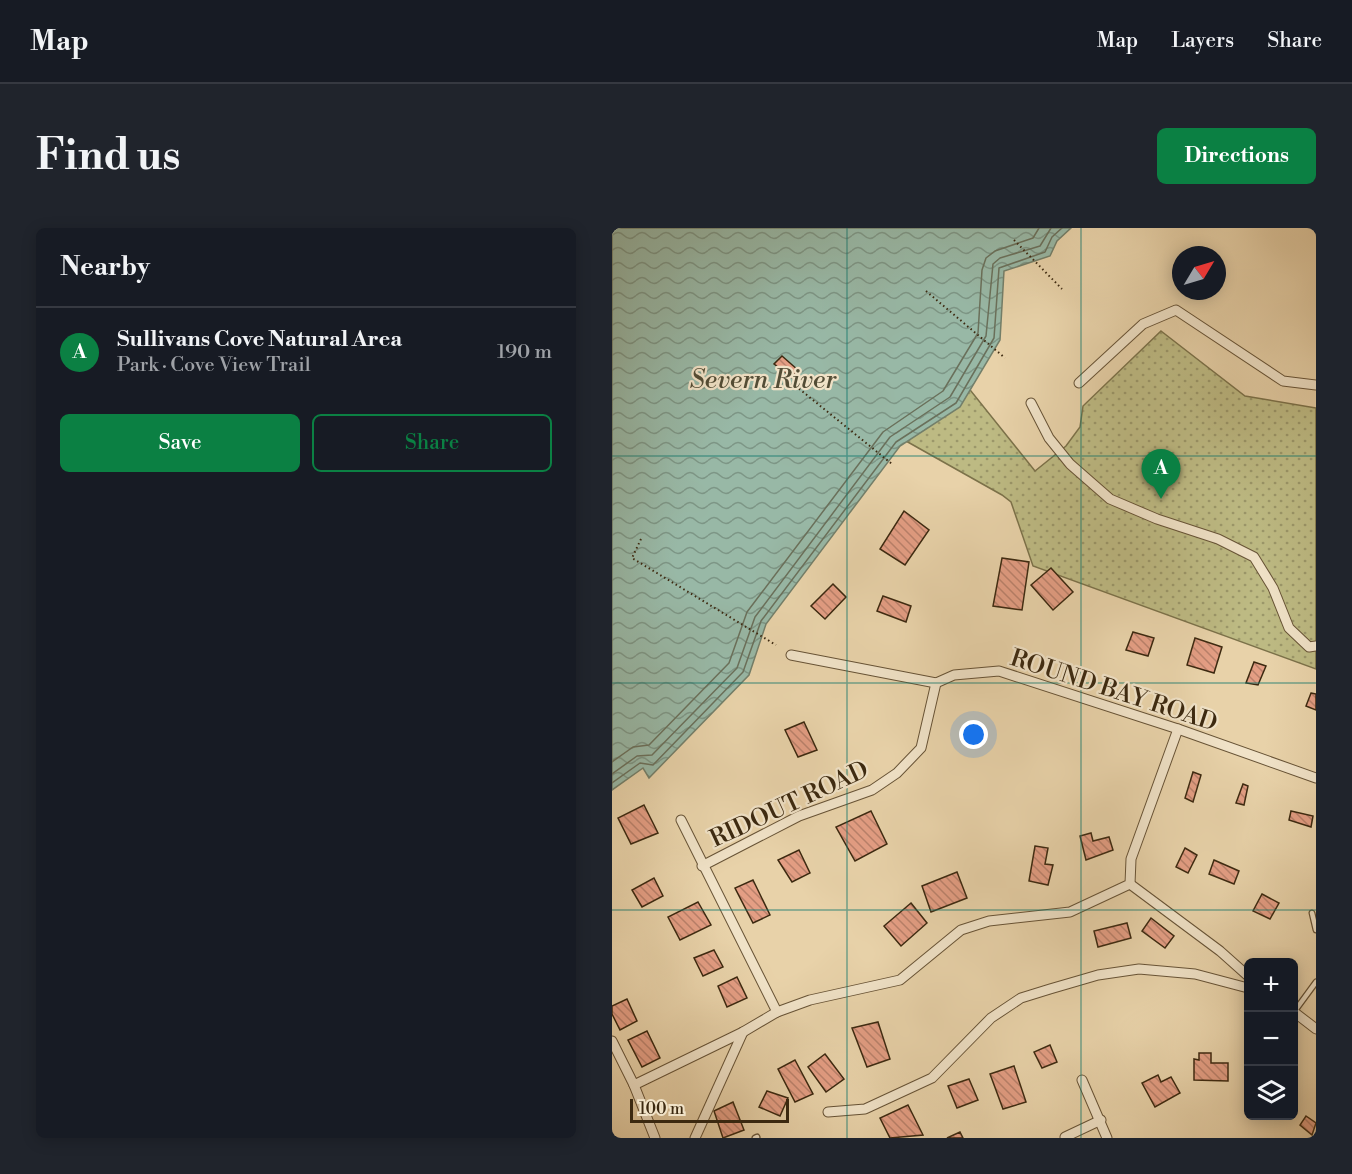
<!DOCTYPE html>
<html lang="en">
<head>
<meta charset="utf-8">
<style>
	body { margin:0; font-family:"Libre Bodoni",serif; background:#20242c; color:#f1f3f6 }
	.controls { position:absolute; right:18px; bottom:18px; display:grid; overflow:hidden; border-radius:9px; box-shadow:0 3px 15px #0003 }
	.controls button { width:54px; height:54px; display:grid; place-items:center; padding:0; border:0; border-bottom:2px solid #363941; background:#171b24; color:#f1f3f6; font:30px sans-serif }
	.compass { position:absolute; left:560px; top:18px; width:54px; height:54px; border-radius:50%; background:#171b24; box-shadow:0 3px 15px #0003; rotate:52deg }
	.scale { position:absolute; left:18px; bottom:15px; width:159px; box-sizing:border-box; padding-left:6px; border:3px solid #3c2910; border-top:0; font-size:16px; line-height:21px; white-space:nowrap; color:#3c2910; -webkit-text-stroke:4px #f0e2c7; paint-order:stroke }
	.you { position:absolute; left:362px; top:507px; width:21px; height:21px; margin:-15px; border:4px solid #fff; border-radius:50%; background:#1a73e8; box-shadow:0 0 0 9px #1a73e833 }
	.badge { display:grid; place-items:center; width:39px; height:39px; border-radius:50%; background:#0b8043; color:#fff; font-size:20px; font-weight:700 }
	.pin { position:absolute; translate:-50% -50px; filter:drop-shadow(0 2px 3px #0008) }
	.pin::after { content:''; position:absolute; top:32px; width:21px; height:18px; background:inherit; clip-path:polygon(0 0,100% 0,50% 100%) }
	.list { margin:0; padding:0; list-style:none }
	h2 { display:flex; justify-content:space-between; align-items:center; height:78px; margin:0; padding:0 24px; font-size:26px }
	h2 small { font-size:20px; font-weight:400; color:#9ea1a6 }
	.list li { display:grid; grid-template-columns:39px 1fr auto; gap:18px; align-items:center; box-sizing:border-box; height:90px; padding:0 24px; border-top:2px solid #363941 }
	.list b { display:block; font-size:22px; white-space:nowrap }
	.list p { margin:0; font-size:20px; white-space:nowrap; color:#9ea1a6 }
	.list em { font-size:20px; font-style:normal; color:#9ea1a6 }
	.actions { display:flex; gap:12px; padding:18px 24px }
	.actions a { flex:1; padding:14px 0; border:2px solid #0b8043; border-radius:9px; text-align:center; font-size:21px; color:#0b8043 }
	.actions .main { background:#0b8043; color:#fff }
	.icon { flex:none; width:33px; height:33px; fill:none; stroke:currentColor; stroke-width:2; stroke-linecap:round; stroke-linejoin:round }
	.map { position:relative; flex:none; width:704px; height:910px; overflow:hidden; border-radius:9px }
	header { display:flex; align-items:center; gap:36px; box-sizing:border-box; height:84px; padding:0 30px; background:#171b24; border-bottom:2px solid #363941 }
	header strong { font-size:28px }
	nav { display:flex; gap:33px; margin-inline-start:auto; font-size:21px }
	.intro { display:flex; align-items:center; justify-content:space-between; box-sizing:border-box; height:144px; padding:0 36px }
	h1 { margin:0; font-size:42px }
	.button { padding:15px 27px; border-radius:9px; background:#0b8043; color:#fff; font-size:21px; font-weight:700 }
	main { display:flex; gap:36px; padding:0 36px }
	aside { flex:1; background:#171b24; border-radius:9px; box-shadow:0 3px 15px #0003 }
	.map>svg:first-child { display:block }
	.grass { fill:url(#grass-dots); stroke:#7c724a; stroke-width:1.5 }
	.water { fill:url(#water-waves); stroke:#737f6a; stroke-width:1.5 }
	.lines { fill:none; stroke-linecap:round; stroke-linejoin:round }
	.shore { stroke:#6a705b; stroke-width:1.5 }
	.building { fill:url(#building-back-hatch); stroke:#3c2910; stroke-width:1.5 }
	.service-casing { stroke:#675336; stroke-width:7 }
	.minor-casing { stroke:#675336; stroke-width:11 }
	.path { stroke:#3c2910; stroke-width:2; stroke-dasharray:1.5 3; stroke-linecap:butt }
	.service { stroke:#f0e2c7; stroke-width:4.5 }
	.minor { stroke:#f0e2c7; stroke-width:9 }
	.grid { fill:none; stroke:#0f766e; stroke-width:1.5; stroke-opacity:0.55 }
	.labels { text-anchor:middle; stroke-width:4.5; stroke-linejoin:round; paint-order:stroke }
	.street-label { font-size:24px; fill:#3c2910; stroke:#f0e2c7 }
	.water-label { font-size:26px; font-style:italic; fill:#534d36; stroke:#f0e2c7 }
</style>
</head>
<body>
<header>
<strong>Map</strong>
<nav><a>Map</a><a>Layers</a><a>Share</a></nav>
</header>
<div class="intro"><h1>Find us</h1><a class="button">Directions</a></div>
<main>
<aside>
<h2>Nearby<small></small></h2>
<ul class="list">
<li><span class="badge">A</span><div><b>Sullivans Cove Natural Area</b><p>Park · Cove View Trail</p></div><em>190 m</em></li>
</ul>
<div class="actions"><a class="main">Save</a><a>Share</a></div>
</aside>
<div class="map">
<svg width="704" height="910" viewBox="0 0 704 910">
	<defs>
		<pattern id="grass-dots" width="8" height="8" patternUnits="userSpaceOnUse" patternTransform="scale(1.5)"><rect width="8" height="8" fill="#bdba83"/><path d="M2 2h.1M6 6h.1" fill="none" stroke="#9b976a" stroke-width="1.8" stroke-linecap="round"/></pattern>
		<pattern id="water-waves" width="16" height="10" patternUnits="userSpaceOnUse" patternTransform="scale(1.5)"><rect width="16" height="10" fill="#98b8a6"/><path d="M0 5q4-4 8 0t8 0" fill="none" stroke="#7d9686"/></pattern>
		<pattern id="building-back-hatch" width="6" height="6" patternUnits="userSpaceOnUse" patternTransform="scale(1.5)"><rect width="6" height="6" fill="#e49e84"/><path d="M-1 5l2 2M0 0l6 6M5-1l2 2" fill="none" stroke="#ba816b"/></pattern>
	</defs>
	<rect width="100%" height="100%" fill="#e8d2a9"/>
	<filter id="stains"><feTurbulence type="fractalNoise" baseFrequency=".00333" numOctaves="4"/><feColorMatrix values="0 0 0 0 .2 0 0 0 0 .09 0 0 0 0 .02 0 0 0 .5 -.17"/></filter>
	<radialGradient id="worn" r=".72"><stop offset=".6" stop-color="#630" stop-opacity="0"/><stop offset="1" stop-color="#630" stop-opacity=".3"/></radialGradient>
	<!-- grass -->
	<path class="grass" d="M549 103 633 168 704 180V441L421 338 399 274 390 267 294 213 355 158 423 243 454 218 468 199 471 178Z"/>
	<!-- water -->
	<path class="water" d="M0 0H459L445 13 438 28 392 43 388 112 348 179 288 218 154 396 137 447 37 550 31 540 0 562Z"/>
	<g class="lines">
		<!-- shore -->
		<g class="shore">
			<path d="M0 534 21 519 37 517 117 435 135 384 271 204 331 163 366 105 370 42 374 30 383 23 421 10 427 0"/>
			<path d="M0 546 25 528 40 527 125 440 143 389 278 209 338 169 374 108 381 36 388 30 428 18 439 0"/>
			<path d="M0 555 28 535 41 537 131 444 149 393 284 214 344 175 382 110 387 40 433 24 440 9 450 0"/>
		</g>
	</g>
	<!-- building -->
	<g class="building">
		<path d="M170 128 186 142 180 150 162 136Z"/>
		<path d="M292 283 317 302 293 337 268 321Z"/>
		<path d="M390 330 417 334 410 382 381 378Z"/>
		<path d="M439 340 461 364 441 382 419 357Z"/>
		<path d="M221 356 234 369 213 391 199 378Z"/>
		<path d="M271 368 299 378 294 394 265 383Z"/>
		<path d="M521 404 542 410 536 428 514 422Z"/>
		<path d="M583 410 610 419 602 445 575 437Z"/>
		<path d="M642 434 654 438 646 457 634 455Z"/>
		<path d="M699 465 704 466V482L694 478Z"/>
		<path d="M192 494 205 522 186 529 173 502Z"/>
		<path d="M581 544 589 547 581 574 573 570Z"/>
		<path d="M631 556 636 558 632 577 624 575Z"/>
		<path d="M32 577 46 605 19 616 6 590Z"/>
		<path d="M259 583 275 616 243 633 224 599Z"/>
		<path d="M679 583 701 588 699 599 677 592Z"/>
		<path d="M479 605 481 613 497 609 501 622 474 632 468 608Z"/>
		<path d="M423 618 436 620 433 636 441 637 436 657 417 653Z"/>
		<path d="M573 620 585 627 576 645 564 639Z"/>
		<path d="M187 622 198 645 180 654 166 632Z"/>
		<path d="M602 632 627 643 622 656 597 646Z"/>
		<path d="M345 644 355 670 319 684 310 658Z"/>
		<path d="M42 650 51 668 30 679 20 662Z"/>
		<path d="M141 652 158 687 141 695 123 660Z"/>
		<path d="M650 666 667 675 658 691 641 683Z"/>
		<path d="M86 674 99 697 68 712 56 689Z"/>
		<path d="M299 675 315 695 289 718 272 698Z"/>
		<path d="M539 690 562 708 553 720 530 703Z"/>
		<path d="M515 695 519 710 486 719 482 703Z"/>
		<path d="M102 722 111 739 91 748 82 730Z"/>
		<path d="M125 749 135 770 115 779 106 758Z"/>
		<path d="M15 771 25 793 8 802 0 786V778Z"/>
		<path d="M266 794 278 831 255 839 240 800Z"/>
		<path d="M35 803 48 830 30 839 16 812Z"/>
		<path d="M438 817 445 834 430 840 422 824Z"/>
		<path d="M587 825H599V835H616V853L582 852V831L587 832Z"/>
		<path d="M213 826 232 851 214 864 196 839Z"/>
		<path d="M183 832 201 866 183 874 166 841Z"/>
		<path d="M402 838 414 874 391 881 378 846Z"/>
		<path d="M546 847 549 854 559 849 568 865 543 879 530 855Z"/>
		<path d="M357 851 366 872 345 880 336 858Z"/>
		<path d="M155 863 176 870 168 888 147 879Z"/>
		<path d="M121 874 132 902 111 910 102 883Z"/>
		<path d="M296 877 311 907 278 910 268 890Z"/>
		<path d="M694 888 704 895 700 907 688 897Z"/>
		<path d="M348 904 351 910H335Z"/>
	</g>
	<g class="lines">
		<!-- service casing -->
		<g class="service-casing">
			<g id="service">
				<path d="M700 685 704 702"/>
				<path d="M682 784 704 754"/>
				<path d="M143 910 145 909"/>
			</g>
		</g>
		<!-- minor casing -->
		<g class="minor-casing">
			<g id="minor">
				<path d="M467 155 531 96 564 82 671 153 704 157"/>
				<path d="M419 175 437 210 458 236 498 271 545 291 606 311 642 329 661 360 677 400 697 419 704 418"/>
				<path d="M179 427 324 455 342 447 387 443 566 501 704 550"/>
				<path d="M69 592 165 784"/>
				<path d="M90 638 187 588 260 562 285 545 309 520 324 455"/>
				<path d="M518 656 608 723 636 748"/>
				<path d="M682 784 704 801"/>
				<path d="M0 813 22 857 43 910"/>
				<path d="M470 852 495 910"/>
				<path d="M22 857 131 804 165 784 198 772 288 752 349 702 377 693 458 684 518 656 519 631 566 501"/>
				<path d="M216 884 253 881 320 850 379 790 409 770 438 761 486 747 527 741 583 746 636 760"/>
				<path d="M453 909 489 892"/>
				<path d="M83 910 131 804"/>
			</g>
		</g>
		<!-- path -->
		<g class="path">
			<path d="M402 12 450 61"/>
			<path d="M314 63 393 130"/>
			<path d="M180 155 280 236"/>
			<path d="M29 311 20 330 164 417"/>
		</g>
		<!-- service -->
		<use href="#service" class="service"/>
		<!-- minor -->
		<use href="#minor" class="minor"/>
	</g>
	<!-- grid -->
	<path class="grid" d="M235 0V910M469 0V910M0 228H704M0 455H704M0 682H704"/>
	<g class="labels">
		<!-- street labels -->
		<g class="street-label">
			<text transform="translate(502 462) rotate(18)" y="8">ROUND BAY ROAD</text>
			<text transform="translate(177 576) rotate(-25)" y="8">RIDOUT ROAD</text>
		</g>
		<!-- water labels -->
		<g class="water-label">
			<text x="151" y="160">Severn River</text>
		</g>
	</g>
	<rect width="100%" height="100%" filter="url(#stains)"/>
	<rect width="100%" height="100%" fill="url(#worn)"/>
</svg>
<div class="controls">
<button>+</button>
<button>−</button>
<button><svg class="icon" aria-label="layers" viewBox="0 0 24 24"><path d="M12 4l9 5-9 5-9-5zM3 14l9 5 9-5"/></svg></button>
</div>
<svg class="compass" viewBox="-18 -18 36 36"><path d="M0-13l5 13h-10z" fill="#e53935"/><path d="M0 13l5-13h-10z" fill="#9ea1a6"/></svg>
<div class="scale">100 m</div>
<div class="you"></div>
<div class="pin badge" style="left:549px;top:271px">A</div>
</div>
</main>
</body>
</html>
